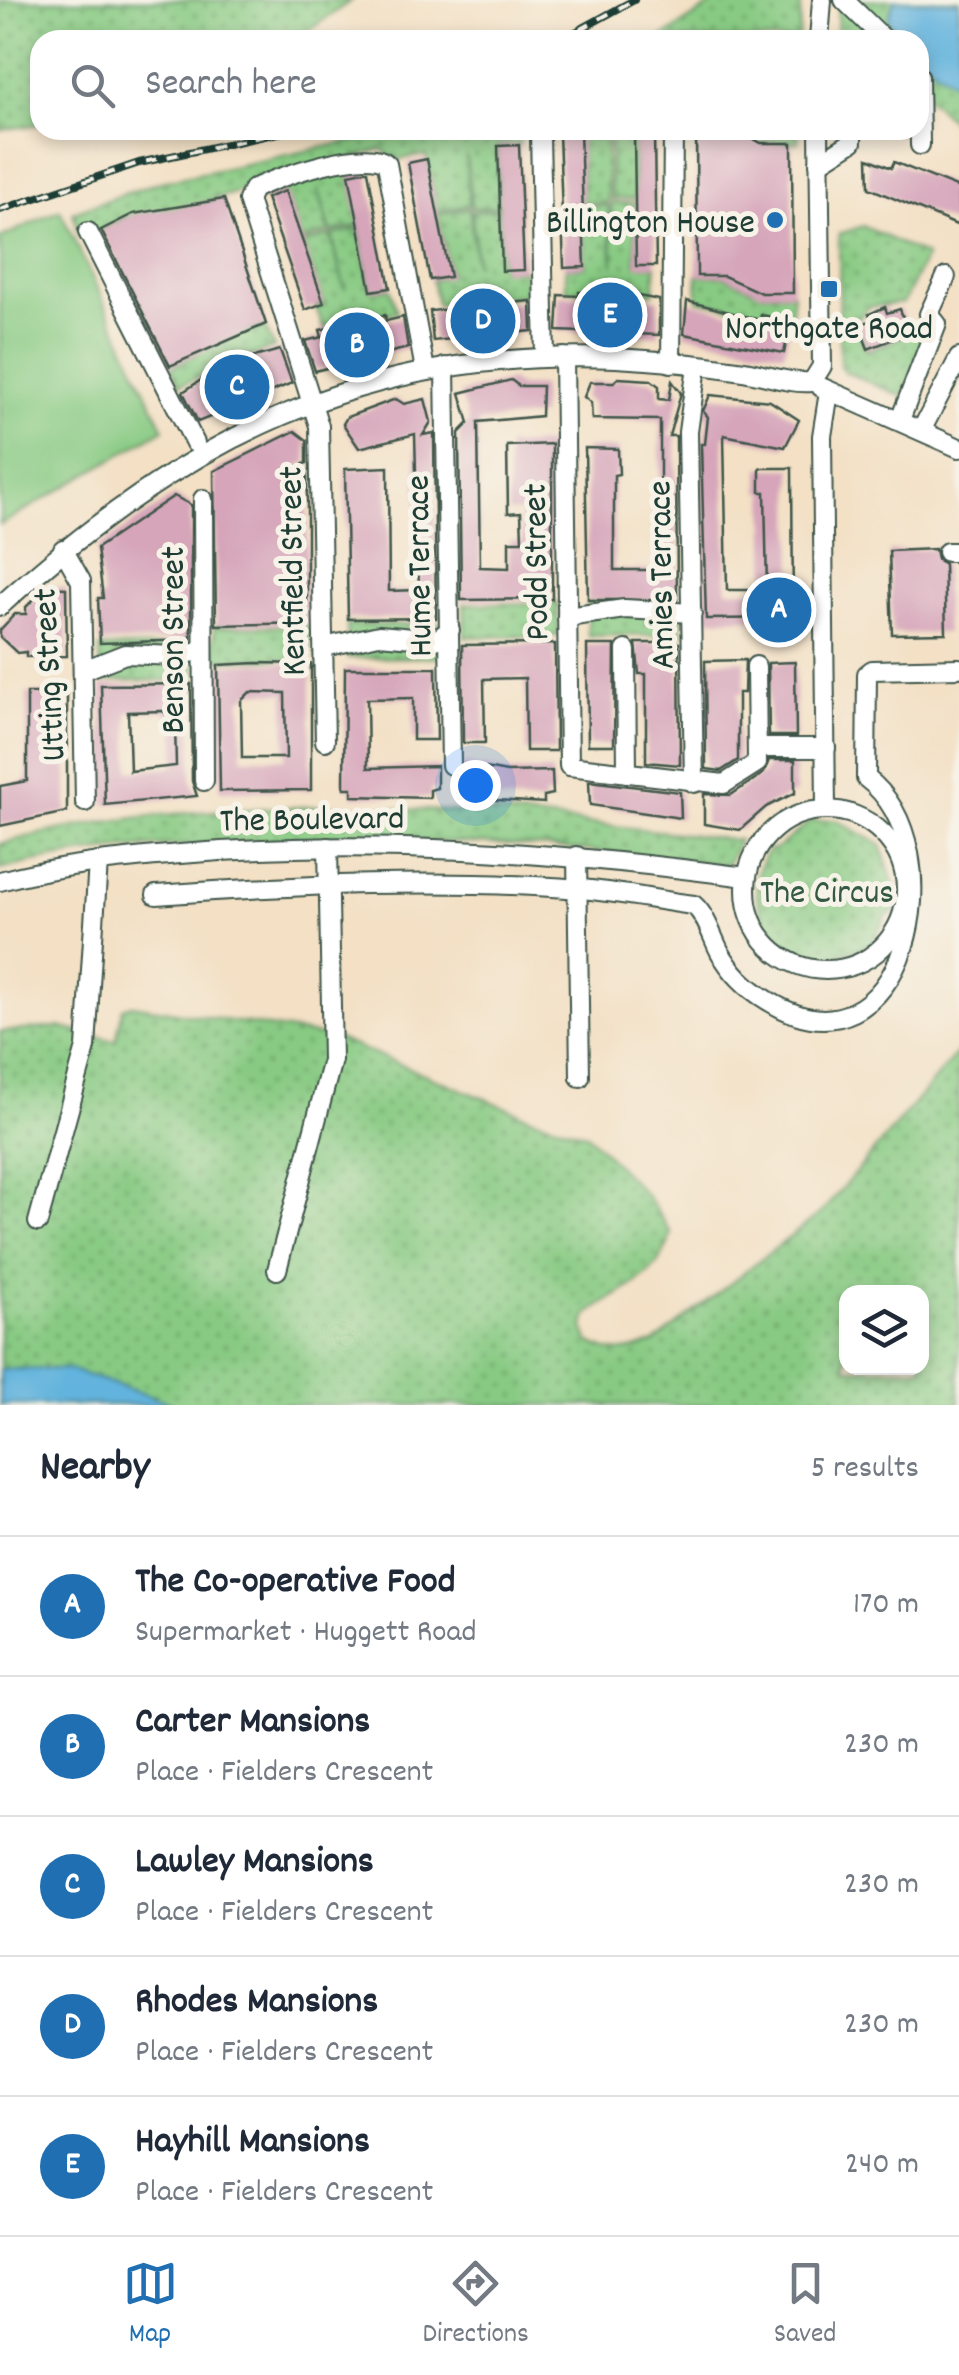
<!DOCTYPE html>
<html lang="en">
<head>
<meta charset="utf-8">
<style>
	body { margin:0; font-family:Dekko,sans-serif; background:#f2f2f3; color:#1f2937 }
	.controls { position:absolute; right:30px; bottom:30px; display:grid; overflow:hidden; border-radius:20px; box-shadow:0 5px 15px #0003 }
	.controls button { width:90px; height:90px; display:grid; place-items:center; padding:0; border:0; border-bottom:2px solid #e0e1e3; background:#fff; color:#1f2937; font:50px sans-serif }
	.you { position:absolute; left:475px; top:785px; width:35px; height:35px; margin:-25px; border:8px solid #fff; border-radius:50%; background:#1a73e8; box-shadow:0 0 0 15px #1a73e833 }
	.badge { display:grid; place-items:center; width:65px; height:65px; border-radius:50%; background:#1f6fb2; color:#fff; font-size:32px; font-weight:700 }
	.pin { position:absolute; translate:-50% -50%; border:5px solid #fff; box-shadow:0 2px 10px #0006 }
	.list { margin:0; padding:0; list-style:none }
	h2 { display:flex; justify-content:space-between; align-items:center; height:130px; margin:0; padding:0 40px; font-size:42px }
	h2 small { font-size:32px; font-weight:400; color:#747a83 }
	.list li { display:grid; grid-template-columns:65px 1fr auto; gap:30px; align-items:center; box-sizing:border-box; height:140px; padding:0 40px; border-top:2px solid #e0e1e3 }
	.list b { display:block; font-size:38px; white-space:nowrap }
	.list p { margin:0; font-size:32px; white-space:nowrap; color:#747a83 }
	.list em { font-size:32px; font-style:normal; color:#747a83 }
	.icon { flex:none; width:55px; height:55px; fill:none; stroke:currentColor; stroke-width:2; stroke-linecap:round; stroke-linejoin:round }
	.map { position:relative; flex:none; width:959px; height:1405px; overflow:hidden }
	.search { position:absolute; background:#fff; box-shadow:0 5px 15px #0003; left:30px; right:30px; top:30px; height:110px; display:flex; align-items:center; gap:25px; box-sizing:border-box; padding:0 35px; border-radius:30px; color:#747a83; font-size:38px }
	.sheet { height:830px; background:#fff }
	nav { display:flex; justify-content:space-around; align-items:center; box-sizing:border-box; height:140px; border-top:2px solid #e0e1e3; background:#fff; font-size:28px; color:#747a83 }
	nav a { display:grid; justify-items:center; gap:5px }
	nav .on { color:#1f6fb2 }
	.map>svg:first-child { display:block }
	.green { fill:url(#green-dots); stroke:#54845c; stroke-width:2.5; fill-rule:evenodd }
	.pitch { fill:#88ca83; stroke:#54845c; stroke-width:2.5 }
	.water { fill:#62b3dd; stroke:#407888; stroke-width:2.5 }
	.building { fill:#d6a5ba; fill-rule:evenodd }
	.lines { fill:none; stroke-linecap:round; stroke-linejoin:round }
	.minor-casing { stroke:#3f554a; stroke-width:22 }
	.minor { stroke:#fff; stroke-width:18 }
	.rail-casing { stroke:#1f3d34; stroke-width:8 }
	.rail { stroke:#f7f3e8; stroke-width:4; stroke-dasharray:11; stroke-linecap:butt }
	.poi-dot { fill:#1f6fb2; stroke:#f7f3e8; stroke-width:4 }
	.labels { text-anchor:middle; stroke-width:10; stroke-linejoin:round; paint-order:stroke }
	.poi-label { font-size:35px; fill:#1f3d34; stroke:#f7f3e8; text-anchor:end }
	.street-label { font-size:35px; fill:#1f3d34; stroke:#f7f3e8 }
	.park-label { font-size:35px; fill:#345944; stroke:#f7f3e8 }
</style>
</head>
<body>
<div class="map">
<svg width="959" height="1405" viewBox="0 0 959 1405">
	<defs>
		<pattern id="green-dots" width="8" height="8" patternUnits="userSpaceOnUse" patternTransform="scale(2.5)"><rect width="8" height="8" fill="#88ca83"/><path d="M2 2h.1M6 6h.1" fill="none" stroke="#6fa56c" stroke-width="1.8" stroke-linecap="round"/></pattern>
	</defs>
	<rect width="100%" height="100%" fill="#f7f3e8"/>
	<filter id="ink" filterUnits="userSpaceOnUse"><feTurbulence type="fractalNoise" baseFrequency=".01" numOctaves="2"/><feDisplacementMap in="SourceGraphic" scale="20" xChannelSelector="R" yChannelSelector="G"/><feConvolveMatrix kernelMatrix="1 2 1 2 8 2 1 2 1" color-interpolation-filters="sRGB"/></filter>
	<filter id="wash" filterUnits="userSpaceOnUse"><feTurbulence type="fractalNoise" baseFrequency=".0048" numOctaves="4" result="noise"/><feDisplacementMap in="SourceGraphic" scale="40" xChannelSelector="R" yChannelSelector="G"/><feGaussianBlur stdDeviation="2.25" result="paint"/><feColorMatrix in="noise" values="0 0 0 0 0 0 0 0 0 0 0 0 0 0 0 0 0 1.4 0 .05"/><feComposite in="paint" operator="in"/></filter>
	<g filter="url(#wash)">
		<rect width="100%" height="100%" fill="#f3e0c5"/>
		<!-- green -->
		<g class="green">
			<path d="M0 0H352L306 32 243 40H40V124L0 130Z"/>
			<path d="M719 0H801L799 40H659Z"/>
			<path d="M847 0H959V128L919 89V40H837L838 7Z"/>
			<path d="M403 130H537L520 133 519 145 498 146 500 207 472 208 466 155 469 205 437 211 426 155 395 160 382 149 204 202 248 332 265 327 274 347 180 385 171 368 199 352 126 217 100 231 78 235 73 212 156 183Z"/>
			<path d="M728 130H799L798 142 761 143V293H793L790 320 698 300 697 276H724L754 290Z"/>
			<path d="M606 132 608 202 583 203 580 133Z"/>
			<path d="M610 132H654V136H634L635 199H611Z"/>
			<path d="M359 165 380 168 349 174 359 226 331 232 318 187 329 232 302 241 285 191 257 200 260 194 273 189 351 172Z"/>
			<path d="M611 203H635L636 265 656 266 654 293 566 290V268L585 267 583 207 608 205 613 266Z"/>
			<path d="M469 208 476 265 472 211 500 210 502 270H524L526 295 437 305 432 280 450 276 438 214Z"/>
			<path d="M863 226 926 256 903 303 869 307 855 322 867 351 925 327 927 344 902 396 845 372 840 365 839 234Z"/>
			<path d="M359 229 371 291 390 288 397 312 323 327 316 307 324 304 303 244 330 235 345 290 332 235Z"/>
			<path d="M681 602 682 635 588 636V603Z"/>
			<path d="M557 603 559 636 465 637 464 604Z"/>
			<path d="M440 624 442 657 348 658 347 625Z"/>
			<path d="M308 626 309 659 215 660 214 627Z"/>
			<path d="M194 646 195 680 101 681 100 648Z"/>
			<path d="M327 806 496 813 739 840 727 865C567 845 410 836 249 842 167 845 80 848 0 870V844C111 813 213 810 327 806Z"/>
			<path d="M836 820 881 845 897 896 894 913 887 915 871 945 840 954 835 960C819 959 803 958 789 949 759 929 744 879 769 850L776 849 810 821Z"/>
			<path d="M132 1005 335 1038 530 1117 587 1134 646 1195 671 1233C662 1278 621 1289 587 1315L584 1326 588 1341C612 1357 628 1352 654 1343L822 1212 959 1051V1405H177L35 1369H0V1032L59 1027 116 1041 123 1008ZM846 1292H922V1368H846Z"/>
		</g>
		<!-- pitch -->
		<path class="pitch" d="M60 210 164 429 0 525V238Z"/>
		<!-- water -->
		<g class="water">
			<path d="M894 0 959 1V86L919 57V40H901L888 19Z"/>
			<path d="M0 1369H69L177 1405H0Z"/>
		</g>
		<g id="blocks">
			<!-- building -->
			<g class="building">
				<path d="M696 130H738L761 143H792L793 293H761L724 276H697Z"/>
				<path d="M580 132 585 267 564 268 559 133Z"/>
				<path d="M634 136H654L656 266H636Z"/>
				<path d="M519 145 524 270 502 271 498 146Z"/>
				<path d="M868 158 891 168 894 162 959 188V226L869 188Z"/>
				<path d="M427 159 450 277 430 280 408 163Z"/>
				<path d="M364 171H368L390 288 371 291 349 174Z"/>
				<path d="M285 191 324 303 305 310 266 198Z"/>
				<path d="M224 199 266 324 170 366 101 230 133 214Z"/>
				<path d="M579 292 600 293V298L629 299V294L659 300V335L557 331 559 295 579 296Z"/>
				<path d="M531 301 532 331 433 341 430 311Z"/>
				<path d="M687 301 760 320 761 315 773 317 772 322 790 325 784 353 684 334Z"/>
				<path d="M885 307 887 313 900 309 909 333 868 349 859 325 872 320 869 314Z"/>
				<path d="M385 315 386 321 403 317 408 348 315 371 305 341 322 337 320 330 337 326 339 333 369 326 368 319Z"/>
				<path d="M280 350 292 383 198 422 183 392 213 372 216 380 246 367 243 360Z"/>
				<path d="M618 378 651 380 659 386V399L669 400 672 381 681 393 669 436H676L677 600H588L585 448 618 449 619 474 614 475V570H660V420L592 419 591 403 584 397 590 382H614Z"/>
				<path d="M511 380 519 386H542L541 416 478 422 480 567 509 568V541H522L521 512 508 513 507 446 552 444V599L461 600 459 433 469 423 460 393Z"/>
				<path d="M710 395 770 401 799 420 785 447 724 435 727 590H767L765 492H760V468H792L793 618 706 619 701 444H705L708 417 703 411Z"/>
				<path d="M396 399 404 404 425 399 431 422 423 435 434 433 436 618 348 619 345 469 388 467 389 591 419 590 415 434 359 448 343 424 347 417Z"/>
				<path d="M295 431 307 440V463L292 468 307 470V623L216 625 214 471Z"/>
				<path d="M174 496 191 505V640L100 643 98 598H103L97 548Z"/>
				<path d="M935 549 937 559 944 564 946 633 892 634 889 551Z"/>
				<path d="M46 587 66 588 67 656 26 657V652L17 653 0 637V630L15 614H26V607Z"/>
				<path d="M636 643H679L680 765 646 762V674H639Z"/>
				<path d="M555 644 556 751H526L525 678 484 679 485 743H463L462 645Z"/>
				<path d="M587 645H615L614 745H588Z"/>
				<path d="M745 660 744 693H738V760L721 771 706 769 705 661Z"/>
				<path d="M795 662 796 736H769L768 663Z"/>
				<path d="M257 663 311 664V790L220 791 218 665ZM250 692 285 693 286 758H242L241 701Z"/>
				<path d="M345 668H436L437 740H413V698L367 699 368 768 437 766V788L430 790V798L352 796V788H344Z"/>
				<path d="M191 684 192 781 197 796 105 805 101 685ZM163 711 175 722 176 766 130 771 128 712Z"/>
				<path d="M27 693H67V812L0 826V786L27 781Z"/>
				<path d="M769 760H795V793L766 807 740 830 704 824V794L731 795 764 773Z"/>
				<path d="M464 764 507 772 552 771 553 794 544 796V803L465 798 466 791 459 790Z"/>
				<path d="M589 781 680 792 681 818 590 805Z"/>
			</g>
		</g>
	</g>
	<g filter="url(#ink)">
		<use href="#blocks" fill-opacity="0" stroke="#3f554a" stroke-width="2.5"/>
		<g class="lines">
			<!-- minor casing -->
			<g class="minor-casing">
				<g id="minor">
					<path d="M844 0 885 40"/>
					<path d="M819 40 822 0"/>
					<path d="M919 76 920 145"/>
					<path d="M543 130 540 135 545 357"/>
					<path d="M819 163 852 142V130"/>
					<path d="M88 232 195 443"/>
					<path d="M564 357 569 766 724 784 757 763 756 666"/>
					<path d="M671 363 673 130"/>
					<path d="M445 367 451 765"/>
					<path d="M812 382 822 366 819 130"/>
					<path d="M821 387 959 448"/>
					<path d="M900 420 937 324 929 314 946 277"/>
					<path d="M922 429 959 358"/>
					<path d="M203 499 204 781"/>
					<path d="M63 549 81 581 85 802"/>
					<path d="M947 552H959"/>
					<path d="M0 606C185 439 361 348 616 358 656 360 697 364 737 370 762 373 787 384 812 382"/>
					<path d="M567 617 625 609 692 613"/>
					<path d="M324 647 379 635 436 640 450 630"/>
					<path d="M626 650 627 773"/>
					<path d="M84 670 125 654 177 656 203 650"/>
					<path d="M325 741 319 426 248 200 253 189C277 177 368 145 387 164L425 370"/>
					<path d="M757 748H826"/>
					<path d="M694 783 688 432 697 366"/>
					<path d="M826 809 822 436 829 392"/>
					<circle cx="826" cy="890" r="80"/>
					<path d="M577 856 580 1077"/>
					<path d="M0 881C58 865 120 859 180 854 369 838 558 852 746 877"/>
					<path d="M156 895C296 885 440 878 580 889 618 892 656 900 694 905 707 917 712 937 720 952 731 972 747 988 767 1000 905 1087 959 848 866 778L867 674 872 670 959 668"/>
					<path d="M38 1222 86 1047 98 862"/>
					<path d="M277 1270 332 1060 328 847"/>
				</g>
			</g>
			<!-- minor -->
			<use href="#minor" class="minor"/>
			<!-- rail casing -->
			<g class="rail-casing">
				<g id="rail">
					<path d="M561 40 634 0"/>
					<path d="M0 210 139 163 292 130"/>
				</g>
			</g>
			<!-- rail -->
			<use href="#rail" class="rail"/>
		</g>
	</g>
	<!-- markers -->
	<g class="poi-dot">
		<circle cx="775" cy="220" r="10"/>
		<rect x="819" y="279" width="20" height="20" rx="5"/>
	</g>
	<g class="labels">
		<!-- poi labels -->
		<g class="poi-label">
			<text x="755" y="232">Billington House</text>
			<text x="829" y="338" text-anchor="middle">Northgate Road</text>
		</g>
		<!-- street labels -->
		<g class="street-label">
			<text transform="translate(534 562) rotate(-91)" y="12">Podd Street</text>
			<text transform="translate(417 566) rotate(-91)" y="12">Hume Terrace</text>
			<text transform="translate(290 571) rotate(-91)" y="12">Kentfield Street</text>
			<text transform="translate(659 575) rotate(-91)" y="12">Amies Terrace</text>
			<text transform="translate(171 640) rotate(-90)" y="12">Benson Street</text>
			<text transform="translate(47 675) rotate(-93)" y="12">Utting Street</text>
			<text transform="translate(312 817) rotate(-1)" y="12">The Boulevard</text>
		</g>
		<!-- park labels -->
		<g class="park-label">
			<text x="827" y="902">The Circus</text>
		</g>
	</g>
</svg>
<div class="controls">
<button><svg class="icon" aria-label="layers" viewBox="0 0 24 24"><path d="M12 4l9 5-9 5-9-5zM3 14l9 5 9-5"/></svg></button>
</div>
<div class="you"></div>
<div class="pin badge" style="left:779px;top:610px">A</div>
<div class="pin badge" style="left:357px;top:345px">B</div>
<div class="pin badge" style="left:237px;top:387px">C</div>
<div class="pin badge" style="left:483px;top:321px">D</div>
<div class="pin badge" style="left:610px;top:315px">E</div>
<div class="search"><svg class="icon" aria-label="search" viewBox="0 0 24 24"><circle cx="10" cy="10" r="6"/><path d="M15 15l6 6"/></svg>Search here</div>
</div>
<section class="sheet">
<h2>Nearby<small>5 results</small></h2>
<ul class="list">
<li><span class="badge">A</span><div><b>The Co-operative Food</b><p>Supermarket · Huggett Road</p></div><em>170 m</em></li>
<li><span class="badge">B</span><div><b>Carter Mansions</b><p>Place · Fielders Crescent</p></div><em>230 m</em></li>
<li><span class="badge">C</span><div><b>Lawley Mansions</b><p>Place · Fielders Crescent</p></div><em>230 m</em></li>
<li><span class="badge">D</span><div><b>Rhodes Mansions</b><p>Place · Fielders Crescent</p></div><em>230 m</em></li>
<li><span class="badge">E</span><div><b>Hayhill Mansions</b><p>Place · Fielders Crescent</p></div><em>240 m</em></li>
</ul>
</section>
<nav>
<a class="on"><svg class="icon" aria-label="map" viewBox="0 0 24 24"><path d="M3 6l6-2 6 2 6-2v14l-6 2-6-2-6 2zM9 4v14M15 6v14"/></svg>Map</a>
<a><svg class="icon" aria-label="directions" viewBox="0 0 24 24"><path d="M12 3l9 9-9 9-9-9zM9 14v-3h6M13 9l2 2-2 2"/></svg>Directions</a>
<a><svg class="icon" aria-label="saved" viewBox="0 0 24 24"><path d="M7 4h10v16l-5-4-5 4z"/></svg>Saved</a>
</nav>
</body>
</html>
